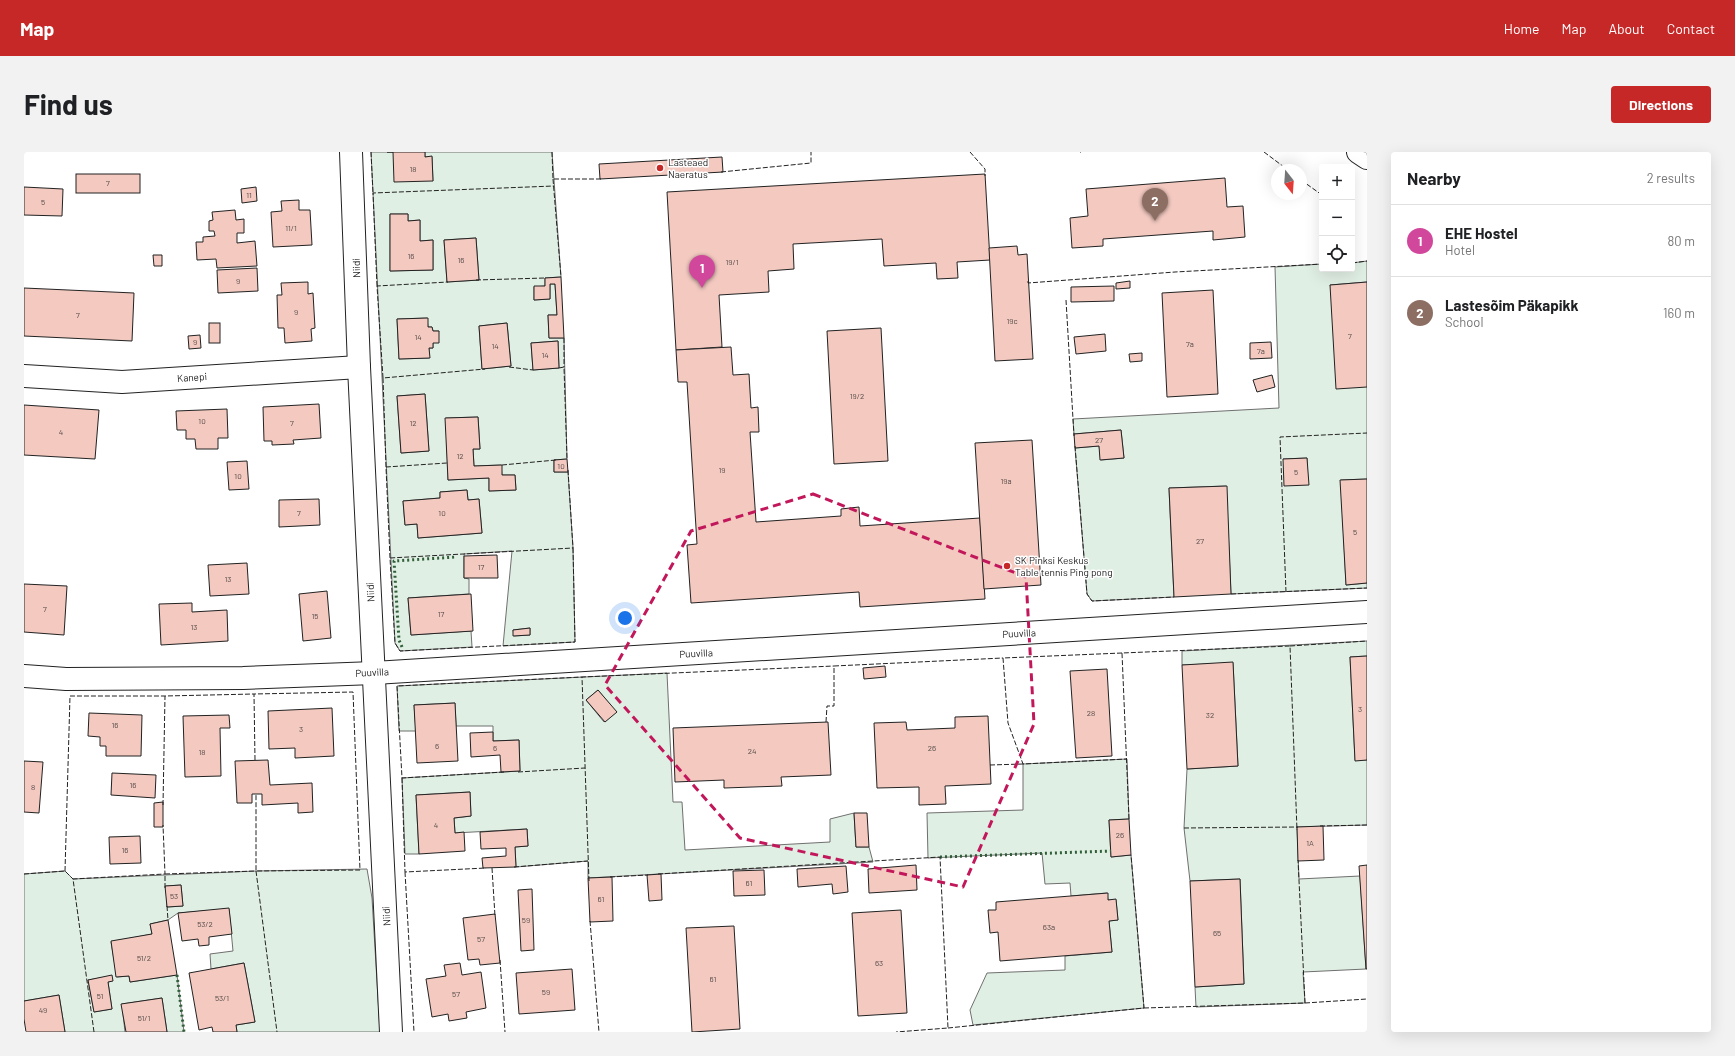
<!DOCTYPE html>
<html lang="en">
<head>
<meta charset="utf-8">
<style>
	body { margin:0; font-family:Barlow,sans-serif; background:#f2f2f2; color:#202124 }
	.controls { position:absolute; right:12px; top:12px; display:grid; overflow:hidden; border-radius:4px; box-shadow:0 4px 16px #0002 }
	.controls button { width:36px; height:36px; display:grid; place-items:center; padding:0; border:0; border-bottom:1px solid #e0e0e0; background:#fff; color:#202124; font:20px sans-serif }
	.compass { position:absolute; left:1247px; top:12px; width:36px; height:36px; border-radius:50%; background:#fff; box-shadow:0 4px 16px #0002; rotate:163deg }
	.you { position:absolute; left:601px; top:466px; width:14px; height:14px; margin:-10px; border:3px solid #fff; border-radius:50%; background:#1a73e8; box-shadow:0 0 0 6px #1a73e833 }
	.badge { display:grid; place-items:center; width:26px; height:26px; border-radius:50%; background:#c62828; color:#fff; font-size:13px; font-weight:700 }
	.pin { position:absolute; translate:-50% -33px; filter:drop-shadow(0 1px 2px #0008) }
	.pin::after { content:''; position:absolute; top:21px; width:14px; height:12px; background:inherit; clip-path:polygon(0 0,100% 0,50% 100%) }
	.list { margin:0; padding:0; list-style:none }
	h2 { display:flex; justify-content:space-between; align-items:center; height:52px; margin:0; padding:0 16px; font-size:17px }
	h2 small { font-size:13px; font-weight:400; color:#757577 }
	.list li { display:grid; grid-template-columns:26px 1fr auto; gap:12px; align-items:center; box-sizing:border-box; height:72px; padding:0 16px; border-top:1px solid #e0e0e0 }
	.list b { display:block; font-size:15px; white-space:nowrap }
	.list p { margin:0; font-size:13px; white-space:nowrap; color:#757577 }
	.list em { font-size:13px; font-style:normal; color:#757577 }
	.icon { flex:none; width:22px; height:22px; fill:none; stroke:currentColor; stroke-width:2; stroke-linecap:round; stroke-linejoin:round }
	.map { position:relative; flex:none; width:1343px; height:880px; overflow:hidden; border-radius:4px }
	header { display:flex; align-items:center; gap:24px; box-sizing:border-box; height:56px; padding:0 20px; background:#c62828; color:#fff }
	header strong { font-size:19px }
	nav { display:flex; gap:22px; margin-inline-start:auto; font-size:14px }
	.intro { display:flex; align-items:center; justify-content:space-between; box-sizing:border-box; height:96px; padding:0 24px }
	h1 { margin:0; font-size:28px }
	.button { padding:10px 18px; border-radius:4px; background:#c62828; color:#fff; font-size:14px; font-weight:700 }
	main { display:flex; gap:24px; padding:0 24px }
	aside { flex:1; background:#fff; border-radius:4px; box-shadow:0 4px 16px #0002 }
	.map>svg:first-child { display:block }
	.green { fill:#e0efe3; stroke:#6f6f6f; fill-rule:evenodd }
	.building { fill:#f3c9c0; stroke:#222 }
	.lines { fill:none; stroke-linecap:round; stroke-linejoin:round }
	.minor-casing { stroke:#222; stroke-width:24 }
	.minor { stroke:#fff; stroke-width:22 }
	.hedge { stroke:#2f5e38; stroke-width:3; stroke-dasharray:2 3; stroke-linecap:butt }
	.fence { stroke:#222; stroke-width:1; stroke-dasharray:5 2; stroke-linecap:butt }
	.marked { fill:none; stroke:#c2185b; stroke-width:3; stroke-dasharray:8 5; stroke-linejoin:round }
	.poi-dot { fill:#c62828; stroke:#fff; stroke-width:1.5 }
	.labels { text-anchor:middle; stroke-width:3; stroke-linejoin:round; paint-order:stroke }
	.number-label { font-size:8px; fill:#564c4a }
	.poi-label { font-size:10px; fill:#222; stroke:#fff; text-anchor:start }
	.street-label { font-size:10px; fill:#222; stroke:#fff }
</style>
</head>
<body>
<header>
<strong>Map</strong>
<nav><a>Home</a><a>Map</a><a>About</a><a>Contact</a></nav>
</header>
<div class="intro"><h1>Find us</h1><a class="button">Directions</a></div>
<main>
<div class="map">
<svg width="1343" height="880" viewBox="0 0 1343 880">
	<rect width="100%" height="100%" fill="#fff"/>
	<!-- green -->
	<g class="green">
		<path d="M347 0H369L409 29 408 5H401V0H528L537 125 521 126V134L510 135V148L526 147V132H531L533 163H524L525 186H540L543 307 530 308V320H544L549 396 551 490 479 494 488 399 440 402V426L445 427V442L384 446 387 483 447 479 448 495 376 499 371 491ZM366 62H384V69L396 68V89L409 88V118L366 119ZM452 86 455 128 423 130 420 88ZM403 166 404 175H408L409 179H415L409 191V196H405V206L375 207 373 167ZM483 171 487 214 458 217 455 174ZM534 189 535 216 509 218 507 191ZM401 242 405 299 377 301 373 244ZM454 265 456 297H449L450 314 477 313 478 323H491L492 338 465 339V326L424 328 422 266ZM443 338 444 348 455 347 458 381 394 386 393 372 381 373 379 349 416 346V340ZM506 476V483L490 484 489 478Z"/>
		<path d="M1343 109V130L1306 133 1343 235V327L1317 328 1322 433 1343 431V436L1207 442 1202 334 1145 336 1150 445 1068 449 1063 442 1051 296 1075 294 1077 308 1100 306 1097 278 1050 282 1049 267 1255 256 1251 115 1298 112V117H1328V111ZM1283 306 1284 333 1259 307Z"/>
		<path d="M1343 489V504L1326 505 1331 608H1343V673L1273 675 1275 727 1336 724 1342 817 1279 820 1281 851 1172 855 1171 835 1220 832 1216 727 1166 729 1160 676 1163 617 1214 614 1209 511 1158 513V499Z"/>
		<path d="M643 521 649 650H658L661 698 806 690V667L830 661 832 695H845L849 710 564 726V709L492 715 491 695 504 694 503 677 431 681 430 666 447 664 446 640 392 643 395 702H381L378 626 496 619 495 588 469 589V574H432L431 551 390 553 392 579H375L373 534ZM574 538 592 560 580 570 562 548Z"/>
		<path d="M1103 607 1105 667 1085 668 1087 705 1107 703 1120 856 949 873 946 858 963 821 1041 818V804L1088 800 1085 769 1094 768 1092 748H1084L1083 741 1047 744 1046 731 1021 732 1018 701 904 706 903 661 999 658V612Z"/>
		<path d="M343 717 348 746 356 880H213L212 873 231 870 220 811 187 817 186 802 209 799 205 757 154 761 144 768 126 772 128 782 87 790 93 825 105 824 106 830 153 823 160 880H143L138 846 98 852 101 880H41L35 843 0 849V722L41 719 49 727 232 719ZM157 733 159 754 143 755 142 734ZM87 824 88 829 84 830 88 857 70 860 64 828Z"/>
	</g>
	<!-- building -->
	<g class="building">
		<path d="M363 0H401V5L408 4 409 29 370 30 369 0Z"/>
		<path d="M698 5 699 20 576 27 575 12Z"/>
		<rect x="52" y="22" width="64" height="19"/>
		<path d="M961 22 966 108 933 110 934 126 913 127 912 111 860 114 858 87 769 92 770 117 744 119 745 140 695 143 698 195 652 198 643 40Z"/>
		<path d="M1201 26 1203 55 1219 54 1221 85 1189 88V79L1079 87V94L1048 96 1046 66 1064 64 1062 37Z"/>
		<path d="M0 35 39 37 38 64 0 63Z"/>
		<path d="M232 35 233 49 218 51 217 37Z"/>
		<path d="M275 48V58H286L288 93 249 95 247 60 258 59 257 49Z"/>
		<path d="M211 58 212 68 220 67V81H213V91L231 89 233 114 193 116 192 107 173 108 172 90H179V85L191 84 190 79H185V69L189 68 188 60Z"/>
		<path d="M366 62H384V69L396 68V89L409 88V118L366 119Z"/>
		<path d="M452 86 455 128 423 130 420 88Z"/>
		<path d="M993 94 994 103 1003 102 1009 207 971 209 965 96Z"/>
		<path d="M129 103H138V114H130Z"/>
		<path d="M233 116 234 139 194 141 193 118Z"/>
		<path d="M537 125 540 186H525L524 163H533L531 132H526V147L510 148V134H521V126Z"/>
		<path d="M1106 129V136L1092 137V131Z"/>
		<path d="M284 130V142L289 141 291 176 287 177 288 189 261 191 260 176H254L253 143H258L257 131Z"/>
		<path d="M1343 130V235L1312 237 1306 133Z"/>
		<path d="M1090 134V149L1047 150V135Z"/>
		<path d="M0 136 110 141 108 189 0 184Z"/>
		<path d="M1189 138 1194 242 1143 245 1138 141Z"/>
		<path d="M404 166V175H408L409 179H415V191H409V196H405L406 206 375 207 373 167Z"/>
		<rect x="185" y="171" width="11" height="20"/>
		<path d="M483 171 487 214 458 217 455 174Z"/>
		<path d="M857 176 864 309 810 312 803 179Z"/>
		<path d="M1081 182 1082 199 1052 202 1050 185Z"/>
		<path d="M176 183 177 196 165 197 164 184Z"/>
		<path d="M534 189 535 216 509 218 507 191Z"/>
		<path d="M1247 190 1248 206 1226 207V191Z"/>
		<path d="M707 195 709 223 725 222 727 256 734 255 735 280H726L732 370 817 364V357L835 355 836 374 956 366 961 447 836 455 835 440 667 451 663 393 673 392 663 230H654L652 198Z"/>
		<path d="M1118 201V209L1106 210 1105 202Z"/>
		<path d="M1248 223 1251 235 1233 240 1229 228Z"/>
		<path d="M401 242 405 299 377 301 373 244Z"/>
		<path d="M295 252 297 286 269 288 270 292 248 293V289H240L239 255Z"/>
		<path d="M0 253 75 258 71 307 0 303Z"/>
		<path d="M203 257 204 286H194V297H172L171 287H162V278H153L152 259Z"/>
		<path d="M454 265 456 297H449L450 314 478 313V323H491L492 338 465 339V326L424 328 421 266Z"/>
		<path d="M1097 278 1100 306 1076 308 1075 294 1051 296 1050 282Z"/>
		<path d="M1008 288 1017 433 960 437 951 291Z"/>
		<path d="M1283 306 1285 333 1260 334 1259 307Z"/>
		<path d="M543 307 544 320H530V308Z"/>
		<path d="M223 309 225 337 205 338 203 310Z"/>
		<path d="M1343 327V431L1322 433 1316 328Z"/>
		<path d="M1203 334 1207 442 1150 445 1145 336Z"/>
		<path d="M443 338 444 348 455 347 458 381 394 386 393 372 381 373 379 349 416 346V340Z"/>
		<path d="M295 347 296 373 255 375V348Z"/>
		<path d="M473 403 474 426H440V404Z"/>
		<path d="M223 411 225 442 186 444 184 413Z"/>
		<path d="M0 432 43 434 40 483 0 480Z"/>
		<path d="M303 439 307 486 279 489 275 442Z"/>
		<path d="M447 442 449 479 387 483 384 446Z"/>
		<path d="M168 451V460L203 458 204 489 137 493 135 452Z"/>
		<path d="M506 476V483L489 484V478Z"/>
		<path d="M1343 504V608L1331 609 1326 505Z"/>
		<path d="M1209 510 1214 614 1163 617 1158 513Z"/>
		<path d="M861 514 862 525 840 527 839 516Z"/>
		<path d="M1083 517 1088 604 1052 606 1046 519Z"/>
		<path d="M574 538 593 560 581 570 562 548Z"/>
		<path d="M431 551 434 609 393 611 390 553Z"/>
		<path d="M308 556 310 604 271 606V596L245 597 244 559Z"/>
		<path d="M65 561 118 563 117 604H82V594H76V585L64 584Z"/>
		<path d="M205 563 206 576H196L197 624 161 625 159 564Z"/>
		<path d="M964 564 967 632 921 634 922 652 895 653V635L853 636 850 571 882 570 883 578 931 576V565Z"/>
		<path d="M804 570 807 623 757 625 758 634 700 636V628L651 630 649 576Z"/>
		<path d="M469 580V589L495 588 496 619 477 620 476 603 447 605 446 581Z"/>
		<path d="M244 608 246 633 288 631 289 660 274 661V651L238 653V642H228V651H213L211 609Z"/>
		<path d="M0 609 19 610 15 661 0 660Z"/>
		<path d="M88 621 132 623 131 646 87 643Z"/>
		<path d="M446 640 447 664 430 666 431 681 440 680 441 699 395 702 392 643Z"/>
		<path d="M139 650V675H130V651Z"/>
		<path d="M830 661H843L845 695H832Z"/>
		<path d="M1105 667 1107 703 1087 705 1085 668Z"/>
		<path d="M1299 674 1300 708 1274 709 1273 675Z"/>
		<path d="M503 677 504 694 491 695 492 715 459 716 458 706 482 704V696L457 697 456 680Z"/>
		<path d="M116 684 117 711 86 712 85 685Z"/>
		<path d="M892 713 893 738 845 741 844 717Z"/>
		<path d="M1343 713V817H1342L1335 714Z"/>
		<path d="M822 714 824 740 809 742 808 732 774 735 773 717Z"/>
		<path d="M740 718 741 743 710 744 709 719Z"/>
		<path d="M637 722 638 748 625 749 623 723Z"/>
		<path d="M588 725 589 769 566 770 564 726Z"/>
		<path d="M1216 727 1220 832 1171 835 1166 729Z"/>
		<path d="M157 733 159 754 143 755 141 734Z"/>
		<path d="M508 737 510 798 497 799 494 738Z"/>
		<path d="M1084 741V748L1092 747 1094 768 1085 769 1088 800 976 809 974 780 966 781 964 758H972V750Z"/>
		<path d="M205 756 208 782 185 785V793L175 794 174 787 158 789 154 761Z"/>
		<path d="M877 758 883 861 834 864 828 761Z"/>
		<path d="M471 762 476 811 456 813 455 807 444 808 439 766Z"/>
		<path d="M144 768 153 823 106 830 105 824 92 825 87 789 128 782 126 772Z"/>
		<path d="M710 774 716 877 668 880 662 776Z"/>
		<path d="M220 811 231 870 212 873 213 880H189L188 875 175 878 165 821Z"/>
		<path d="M436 811 438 823 457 820 462 856 442 860 443 866 425 869 424 862 408 865 402 827 422 824 420 813Z"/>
		<path d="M548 817 551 858 495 862 492 821Z"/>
		<path d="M88 823 89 829 84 830 88 857 70 860 64 828Z"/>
		<path d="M35 843 41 880H2L0 867V849Z"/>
		<path d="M138 846 143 880H102L97 852Z"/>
	</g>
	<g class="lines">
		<!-- minor casing -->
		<g class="minor-casing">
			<g id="minor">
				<path d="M327 0 335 215 367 880"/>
				<path d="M1334 0 1343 6"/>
				<path d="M0 224 98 230 335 215"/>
				<path d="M0 524 42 527 219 526 350 521 1343 460"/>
			</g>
		</g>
		<!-- minor -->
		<use href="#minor" class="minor"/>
		<!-- hedge -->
		<g class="hedge">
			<path d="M378 495 375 488 370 409 432 405"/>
			<path d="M916 705 1087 699"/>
			<path d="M153 823 160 880"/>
		</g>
		<!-- fence -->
		<g class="fence">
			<path d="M347 0 349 41"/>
			<path d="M528 0 529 27H577"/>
			<path d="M946 0 961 17V24"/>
			<path d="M1056 0H1057"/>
			<path d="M1240 0 1264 18"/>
			<path d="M697 20 787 11V0"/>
			<path d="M529 27 537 125"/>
			<path d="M1277 28 1298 43"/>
			<path d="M1328 111 1343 109"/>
			<path d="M452 128 521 126"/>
			<path d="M1004 129V131L1151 120 1298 112"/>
			<path d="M353 134 349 41 530 34"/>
			<path d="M1042 148 1050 284"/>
			<path d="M540 186V215"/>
			<path d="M485 215 509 218"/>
			<path d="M535 216 540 215 543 307"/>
			<path d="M359 226 353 134 424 130"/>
			<path d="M1051 294 1063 442 1068 449 1150 445"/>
			<path d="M478 313 532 308"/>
			<path d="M362 315 359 226 461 217"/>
			<path d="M544 318 549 396"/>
			<path d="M549 396 551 490 376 499 371 491 366 406Z"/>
			<path d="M366 406 362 315 423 311"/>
			<path d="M1262 440 1256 285 1343 281"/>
			<path d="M1207 442 1343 436"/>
			<path d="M1266 494 1343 489"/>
			<path d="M1098 501 979 506 984 571 999 612 1103 607"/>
			<path d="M802 570 803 554H810V514L979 506"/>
			<path d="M231 608 230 542 329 540 336 718 232 719V642"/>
			<path d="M966 613 999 612"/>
			<path d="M480 620 378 626 373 534 558 525"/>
			<path d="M494 620 561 616"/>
			<path d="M378 626 381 720 462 716"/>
			<path d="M139 653 141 544 230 542"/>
			<path d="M1105 667 1098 501 1266 494 1273 678"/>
			<path d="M1296 674 1343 673"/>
			<path d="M1160 676 1274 675"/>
			<path d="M490 715 564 709"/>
			<path d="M468 716 471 764"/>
			<path d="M41 719 46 544H141"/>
			<path d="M381 720 390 880"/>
			<path d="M0 722 41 719 49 727"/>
			<path d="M634 722 916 705 924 876 872 880"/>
			<path d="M586 725 624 723"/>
			<path d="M565 729 558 525 810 514"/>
			<path d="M141 736V722L232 719 253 880"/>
			<path d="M143 754 144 768"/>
			<path d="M566 769 575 880"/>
			<path d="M476 808 481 880"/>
			<path d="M1281 851 1343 847"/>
			<path d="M1120 856 1281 851 1274 708"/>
			<path d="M924 876 1120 856 1107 703"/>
			<path d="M70 880 49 727 141 722 139 673"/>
		</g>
	</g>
	<!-- marked area -->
	<path class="marked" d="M789 342 1002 425 1010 572 939 735 716 686 581 533 667 379Z"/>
	<!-- markers -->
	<g class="poi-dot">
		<circle cx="636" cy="16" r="4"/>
		<circle cx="983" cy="414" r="4"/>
	</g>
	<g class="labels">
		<!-- number labels -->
		<g class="number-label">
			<text x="389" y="20">18</text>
			<text x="84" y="34">7</text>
			<text x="225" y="46">11</text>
			<text x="19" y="53">5</text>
			<text x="267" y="79">11/1</text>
			<text x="387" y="107">16</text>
			<text x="437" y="111">16</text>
			<text x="708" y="113">19/1</text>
			<text x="214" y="132">9</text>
			<text x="272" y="163">9</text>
			<text x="54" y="166">7</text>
			<text x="988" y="172">19c</text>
			<text x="1326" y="187">7</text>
			<text x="394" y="188">14</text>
			<text x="171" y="193">9</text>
			<text x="1166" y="195">7a</text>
			<text x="471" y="197">14</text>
			<text x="1237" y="202">7a</text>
			<text x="521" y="206">14</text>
			<text x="833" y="247">19/2</text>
			<text x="178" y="272">10</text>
			<text x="268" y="274">7</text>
			<text x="389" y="274">12</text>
			<text x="37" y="283">4</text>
			<text x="1075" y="291">27</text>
			<text x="436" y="307">12</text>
			<text x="537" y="317">10</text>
			<text x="698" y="321">19</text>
			<text x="1272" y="323">5</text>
			<text x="214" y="327">10</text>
			<text x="982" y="332">19a</text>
			<text x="275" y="364">7</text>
			<text x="418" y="364">10</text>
			<text x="1331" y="383">5</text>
			<text x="1176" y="392">27</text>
			<text x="457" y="418">17</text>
			<text x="204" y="430">13</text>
			<text x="21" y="460">7</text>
			<text x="417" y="465">17</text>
			<text x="291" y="467">15</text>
			<text x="170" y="478">13</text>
			<text x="1336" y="560">3</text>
			<text x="1067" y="564">28</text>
			<text x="1186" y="566">32</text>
			<text x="91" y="576">16</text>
			<text x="277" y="580">3</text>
			<text x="413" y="597">6</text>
			<text x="471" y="599">6</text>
			<text x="908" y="599">26</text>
			<text x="728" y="602">24</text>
			<text x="178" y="603">18</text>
			<text x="109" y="636">16</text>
			<text x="9" y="638">8</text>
			<text x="412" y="676">4</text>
			<text x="1096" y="686">26</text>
			<text x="1286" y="694">1A</text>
			<text x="101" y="701">16</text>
			<text x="725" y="734">61</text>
			<text x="150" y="747">53</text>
			<text x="577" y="750">61</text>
			<text x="502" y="771">59</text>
			<text x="181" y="775">53/2</text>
			<text x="1025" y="778">63a</text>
			<text x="1193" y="784">65</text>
			<text x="457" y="790">57</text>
			<text x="120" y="809">51/2</text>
			<text x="855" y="814">63</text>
			<text x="689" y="830">61</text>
			<text x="522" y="843">59</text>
			<text x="432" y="845">57</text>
			<text x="76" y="847">51</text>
			<text x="198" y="849">53/1</text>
			<text x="19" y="861">49</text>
			<text x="120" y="869">51/1</text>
		</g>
		<!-- poi labels -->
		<g class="poi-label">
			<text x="644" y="14">Lasteaed<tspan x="644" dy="12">Naeratus</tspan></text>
			<text x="991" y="412">SK Pinksi Keskus<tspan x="991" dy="12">Table tennis Ping pong</tspan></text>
		</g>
		<!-- street labels -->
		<g class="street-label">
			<text transform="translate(332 116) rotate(-92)" y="4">Niidi</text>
			<text transform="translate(168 225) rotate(-4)" y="4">Kanepi</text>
			<text transform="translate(346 440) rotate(-93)" y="4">Niidi</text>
			<text transform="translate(995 481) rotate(-3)" y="4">Puuvilla</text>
			<text transform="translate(672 501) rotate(-3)" y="4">Puuvilla</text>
			<text transform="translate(348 520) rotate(-3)" y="4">Puuvilla</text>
			<text transform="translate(362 764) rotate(-93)" y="4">Niidi</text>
		</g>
	</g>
</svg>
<div class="controls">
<button>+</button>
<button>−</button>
<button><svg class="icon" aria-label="locate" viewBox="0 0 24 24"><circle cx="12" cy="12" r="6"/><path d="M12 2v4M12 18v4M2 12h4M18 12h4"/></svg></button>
</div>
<svg class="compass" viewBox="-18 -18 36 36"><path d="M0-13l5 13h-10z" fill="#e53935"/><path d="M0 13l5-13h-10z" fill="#757577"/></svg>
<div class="you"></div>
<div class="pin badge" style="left:678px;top:136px;background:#d1479c">1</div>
<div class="pin badge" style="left:1131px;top:69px;background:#8d6e63">2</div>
</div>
<aside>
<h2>Nearby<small>2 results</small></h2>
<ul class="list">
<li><span class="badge" style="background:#d1479c">1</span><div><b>EHE Hostel</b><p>Hotel</p></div><em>80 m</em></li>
<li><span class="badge" style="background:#8d6e63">2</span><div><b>Lastesõim Päkapikk</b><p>School</p></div><em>160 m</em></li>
</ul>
</aside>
</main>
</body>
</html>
